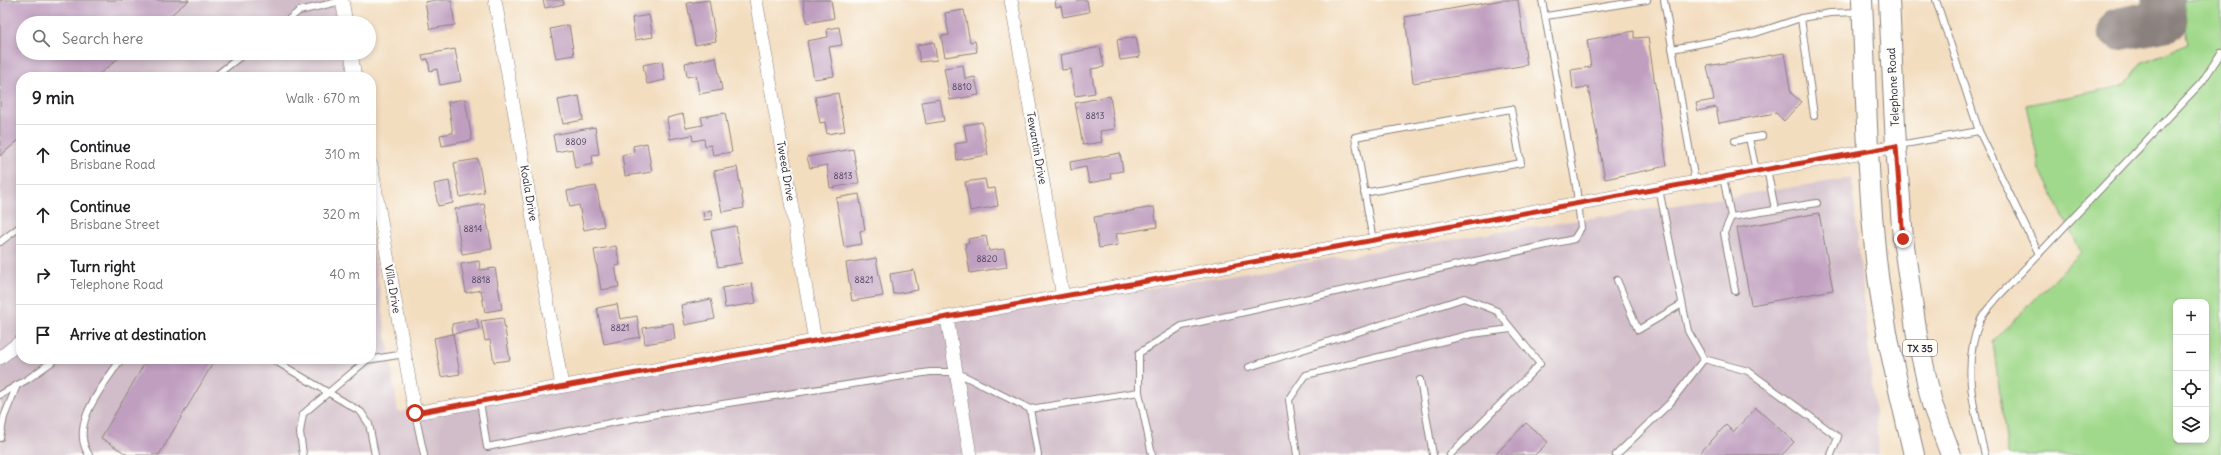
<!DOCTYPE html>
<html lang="en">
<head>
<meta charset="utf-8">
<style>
	body { margin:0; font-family:Delius,sans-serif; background:#f2f2f2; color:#202124 }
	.controls { position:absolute; right:12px; bottom:12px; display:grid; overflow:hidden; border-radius:8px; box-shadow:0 2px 6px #0003 }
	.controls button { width:36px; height:36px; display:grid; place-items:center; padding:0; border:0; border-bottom:1px solid #e0e0e0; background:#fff; color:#202124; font:20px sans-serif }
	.stop { position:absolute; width:12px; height:12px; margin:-9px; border:3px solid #c8321e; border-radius:50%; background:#fff }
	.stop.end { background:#c8321e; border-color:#fff; box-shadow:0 1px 4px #0008 }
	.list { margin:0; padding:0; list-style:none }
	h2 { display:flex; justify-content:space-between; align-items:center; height:52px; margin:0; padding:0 16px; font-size:17px }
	h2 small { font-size:13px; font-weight:400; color:#757577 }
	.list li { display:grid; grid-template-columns:26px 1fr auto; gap:12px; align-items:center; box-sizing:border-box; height:60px; padding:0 16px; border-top:1px solid #e0e0e0 }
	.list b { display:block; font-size:15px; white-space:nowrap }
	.list p { margin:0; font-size:13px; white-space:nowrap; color:#757577 }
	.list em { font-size:13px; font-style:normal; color:#757577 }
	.icon { flex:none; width:22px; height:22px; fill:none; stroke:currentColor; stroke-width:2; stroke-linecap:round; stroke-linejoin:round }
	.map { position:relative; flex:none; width:2221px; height:455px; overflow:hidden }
	.search { position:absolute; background:#fff; box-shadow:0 2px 6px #0003; left:16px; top:16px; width:360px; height:44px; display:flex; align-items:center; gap:10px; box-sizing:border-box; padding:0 14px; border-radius:22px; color:#757577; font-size:15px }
	.panel { position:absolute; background:#fff; box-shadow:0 2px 6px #0003; left:16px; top:72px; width:360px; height:292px; border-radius:16px }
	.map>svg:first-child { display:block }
	.industrial { fill:#d1bdc9 }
	.green { fill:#a1d98c; stroke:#627e64; fill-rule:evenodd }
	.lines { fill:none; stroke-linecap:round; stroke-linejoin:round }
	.taxiway { stroke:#8a807d; stroke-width:43 }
	.building { fill:#bf9ebf }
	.service-casing { stroke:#8a807d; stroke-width:8 }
	.minor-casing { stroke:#8a807d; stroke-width:14 }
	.primary-casing { stroke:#8a807d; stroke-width:22 }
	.service { stroke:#fff; stroke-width:6 }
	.minor { stroke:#fff; stroke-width:13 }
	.primary { stroke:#fff; stroke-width:20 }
	.route { stroke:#c8321e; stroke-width:5 }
	.labels { text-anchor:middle; stroke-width:4; stroke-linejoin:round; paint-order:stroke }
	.number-label { font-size:9px; fill:#49415c }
	.shield { fill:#fdfcf7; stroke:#646373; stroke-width:1 }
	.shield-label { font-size:10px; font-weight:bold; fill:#22223b }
	.street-label { font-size:11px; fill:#22223b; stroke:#fdfcf7 }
</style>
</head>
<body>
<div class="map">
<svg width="2221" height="455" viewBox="0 0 2221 455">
	<rect width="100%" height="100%" fill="#fdfcf7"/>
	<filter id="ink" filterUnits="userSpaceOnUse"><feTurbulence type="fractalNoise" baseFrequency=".025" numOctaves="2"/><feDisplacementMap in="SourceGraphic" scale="8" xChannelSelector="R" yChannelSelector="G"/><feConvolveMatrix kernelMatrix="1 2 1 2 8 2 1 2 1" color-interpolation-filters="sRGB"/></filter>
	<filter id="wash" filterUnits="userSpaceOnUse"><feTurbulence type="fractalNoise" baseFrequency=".012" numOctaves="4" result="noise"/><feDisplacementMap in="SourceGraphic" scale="16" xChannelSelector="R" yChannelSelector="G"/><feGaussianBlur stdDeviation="0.9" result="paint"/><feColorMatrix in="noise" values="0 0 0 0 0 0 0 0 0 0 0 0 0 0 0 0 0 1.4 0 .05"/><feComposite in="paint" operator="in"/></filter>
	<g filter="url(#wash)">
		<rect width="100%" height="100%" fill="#f3ddbf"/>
		<!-- industrial -->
		<path class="industrial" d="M0 0H336L339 23H23V53H344L348 77H21V359H371V233L398 412 1363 253 1852 178 1879 455H0Z"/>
		<!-- green -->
		<path class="green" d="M2180 0H2221V455H2008L1993 342 2081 252 2040 170 2026 105 2123 86 2141 63 2188 44ZM2176 302H2206V440H2176Z"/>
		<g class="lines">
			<!-- taxiway -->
			<path class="taxiway" d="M2119 29 2166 20 2163 0"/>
		</g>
		<g id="blocks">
			<!-- building -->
			<g class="building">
				<path d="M0 0H189L161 23H23V53H125L96 77H21V138L0 156Z"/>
				<path d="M436 0H451L455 25 430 29 425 2Z"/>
				<path d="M543 0H563L564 4 545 8Z"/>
				<path d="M709 0 716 41 695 45 687 3Z"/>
				<path d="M803 0H831L834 18 807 23Z"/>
				<path d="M1055 0H1087L1089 12 1063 17 1061 6 1056 7Z"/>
				<path d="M1502 0H1518L1527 65 1413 83 1405 17Z"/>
				<path d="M964 10 970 42 975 41 977 52 945 57 941 36 949 35 945 13Z"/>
				<path d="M649 15 653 37 635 40 632 18Z"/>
				<path d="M569 25 574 55 556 58 550 29Z"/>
				<path d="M839 27 842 45 829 47 834 76 814 79 807 41 828 37 827 29Z"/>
				<path d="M1634 31V38L1648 37 1667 166 1605 179 1588 87 1573 89 1571 70 1591 67 1587 40Z"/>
				<path d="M1136 37 1140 57 1120 60 1117 40Z"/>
				<path d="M934 42 937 60 920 62 917 45Z"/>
				<path d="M1100 47 1104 67 1091 69 1095 93 1075 96 1071 69 1062 70 1060 55Z"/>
				<path d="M455 49 461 81 440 85 437 69 430 71 428 59 423 60 422 55Z"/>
				<path d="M1784 53 1791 93 1801 102 1784 121 1776 113 1719 123 1716 107 1698 111 1696 103 1714 100 1707 66Z"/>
				<path d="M716 57 722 90 699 94 696 75 687 77 685 63Z"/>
				<path d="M662 61 665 80 647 84 643 65Z"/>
				<path d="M963 65 965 79 975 77 979 95 950 100 944 68Z"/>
				<path d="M838 93 845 131 827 134 825 122 820 123 815 97Z"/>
				<path d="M579 96 583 120 563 124 558 100Z"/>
				<path d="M1110 96 1115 129 1100 131 1102 142 1083 145 1075 103Z"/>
				<path d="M465 99 472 140 442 146 440 135 453 133 448 102Z"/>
				<path d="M940 99 944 121 926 124 922 102Z"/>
				<path d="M725 113 732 152 713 155 711 145 705 146 704 139 693 141 692 135 670 139 667 118 683 114 686 128 703 125 701 117Z"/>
				<path d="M982 122 988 155 957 160 955 144 967 142 964 125Z"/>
				<path d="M595 127 599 154 592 155 593 164 575 168 572 149 556 152 553 135Z"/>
				<path d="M647 143 652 172 625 176 622 155 634 152 633 146Z"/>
				<path d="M853 149 859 183 830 188 827 165 810 168 807 157Z"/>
				<path d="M1120 153 1123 171 1110 173 1111 179 1089 183 1086 167 1071 170 1070 162Z"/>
				<path d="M478 159 484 192 460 197 454 163Z"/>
				<path d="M737 167 744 208 722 212 714 171Z"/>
				<path d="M985 179 987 189 995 188 998 206 970 211 965 182Z"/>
				<path d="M449 181 453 203 438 206 434 184Z"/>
				<path d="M596 186 604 226 584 230 579 205 570 207 567 191Z"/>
				<path d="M859 194 865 230 860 231 862 244 844 247 836 198Z"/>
				<path d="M484 204 492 249 462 254 455 209Z"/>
				<path d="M1154 207 1157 227 1116 234 1118 245 1099 248 1094 217Z"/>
				<path d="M711 210 712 219 704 220 703 212Z"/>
				<path d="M1819 213 1833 290 1751 305 1737 228Z"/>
				<path d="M736 226 742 263 718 267 711 231Z"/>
				<path d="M986 236 989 251 1004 249 1007 267 970 273 965 243H969L968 239Z"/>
				<path d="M616 246 620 265 615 266 619 287 601 290 594 250Z"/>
				<path d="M876 258 883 296 852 301 846 263Z"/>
				<path d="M479 261 480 270 495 268 502 309 485 312 481 290 466 293 461 264Z"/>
				<path d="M914 270 918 290 893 294 890 274Z"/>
				<path d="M752 283 756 303 725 308 722 288Z"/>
				<path d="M711 299 715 319 685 325 681 305Z"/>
				<path d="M617 304 620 319 637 316 640 337 604 344 597 308Z"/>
				<path d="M503 318 510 360 494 362 490 340 485 341 481 321Z"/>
				<path d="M477 319 479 329 453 334 452 324Z"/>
				<path d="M673 323 675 339 645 344 643 328Z"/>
				<path d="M453 334 460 374 441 377 434 338Z"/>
				<path d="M147 359H206L213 363 159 455H128L101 438Z"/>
				<path d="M1756 408 1794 442 1782 455H1698L1726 425 1733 432Z"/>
				<path d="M1526 423 1548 442 1535 455H1495Z"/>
			</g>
		</g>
	</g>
	<g filter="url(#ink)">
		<use href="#blocks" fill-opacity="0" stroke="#8a807d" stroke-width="1"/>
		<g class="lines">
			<!-- service casing -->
			<g class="service-casing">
				<g id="service">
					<path d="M1664 0 1695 182"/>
					<path d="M1936 0 1979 131 2039 254"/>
					<path d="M1546 16 1647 0"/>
					<path d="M284 23 299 11 342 1"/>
					<path d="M1672 49 1756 33 1801 18"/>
					<path d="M214 77 245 53"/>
					<path d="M1814 116 1801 18 1830 13 1861 12"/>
					<path d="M1735 141 1749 138"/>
					<path d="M1899 145 1979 131"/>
					<path d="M1767 169 1775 209"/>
					<path d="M1756 171 1749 138 1762 136"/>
					<path d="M1723 177 1731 217 1817 203"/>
					<path d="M1364 193 1521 163 1511 109 1355 137 1373 241"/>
					<path d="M1731 217 1724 233 1735 291"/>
					<path d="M0 242 21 226"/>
					<path d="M1617 280 1638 330 1682 304"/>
					<path d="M272 359 361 412 369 424 375 455"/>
					<path d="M352 359 367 360 405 354"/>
					<path d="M1704 359 1748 371 1838 437 1831 455"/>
					<path d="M1249 367 1464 298 1497 311 1540 364 1450 455"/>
					<path d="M1420 380 1433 455"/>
					<path d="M1139 392 1152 455"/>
					<path d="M0 395 28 379 56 359"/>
					<path d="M480 401 487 447 651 415 930 372H956L1030 409 1038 455"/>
					<path d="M1030 409 1139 392V353L1182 326 1574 239 1581 228 1576 186 1542 0"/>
					<path d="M415 413 424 455"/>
					<path d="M0 438 4 417 17 385"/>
					<path d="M89 455C68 424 105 384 121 359"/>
					<path d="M303 455 300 432 303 414 367 360"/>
					<path d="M1297 455 1289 400 1306 375 1472 334 1511 329"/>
					<path d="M1616 455 1670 403 1704 359 1688 331 1659 189"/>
					<path d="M1985 455C1974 410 1961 366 1980 321 1983 313 1991 306 1996 299L2184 101 2202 82 2221 53"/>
				</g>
			</g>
			<!-- minor casing -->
			<g class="minor-casing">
				<g id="minor">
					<path d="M342 0 346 23"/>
					<path d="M495 0 562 386"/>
					<path d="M756 0 815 341"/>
					<path d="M1011 0 1063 297"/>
					<path d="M351 53 355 77"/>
					<path d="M371 165 415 413 1896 146"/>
					<path d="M947 318 970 455"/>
					<path d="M0 358 21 341"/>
				</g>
			</g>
			<!-- primary casing -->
			<g class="primary-casing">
				<g id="primary">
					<path d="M1862 0C1866 86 1867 173 1876 259 1883 326 1899 390 1914 455"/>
					<path d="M1889 0 1896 146 1903 239 1917 336 1932 404 1951 455"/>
				</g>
			</g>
			<!-- service -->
			<use href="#service" class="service"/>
			<!-- minor -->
			<use href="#minor" class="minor"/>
			<!-- primary -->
			<use href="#primary" class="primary"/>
		</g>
	</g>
	<g class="lines" filter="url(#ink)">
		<!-- route -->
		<path class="route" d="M415 413 1896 146 1903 239"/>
	</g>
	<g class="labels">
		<!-- number labels -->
		<g class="number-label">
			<text x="962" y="90">8810</text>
			<text x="1095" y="119">8813</text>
			<text x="576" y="145">8809</text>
			<text x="843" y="179">8813</text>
			<text x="473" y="232">8814</text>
			<text x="987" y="262">8820</text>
			<text x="481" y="283">8818</text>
			<text x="864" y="283">8821</text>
			<text x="620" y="331">8821</text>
		</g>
		<!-- shield labels -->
		<rect class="shield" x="1903" y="340" width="34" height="16" rx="3"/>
		<g class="shield-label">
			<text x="1920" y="352">TX 35</text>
		</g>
		<!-- street labels -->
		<g class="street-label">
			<text transform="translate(1893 87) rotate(-93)" y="4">Telephone Road</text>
			<text transform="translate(1037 148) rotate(80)" y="4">Tewantin Drive</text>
			<text transform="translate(786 171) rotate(80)" y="4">Tweed Drive</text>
			<text transform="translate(529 193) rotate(80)" y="4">Koala Drive</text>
			<text transform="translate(393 289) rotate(80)" y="4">Villa Drive</text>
		</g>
	</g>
</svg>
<div class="controls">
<button>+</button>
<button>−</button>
<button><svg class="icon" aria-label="locate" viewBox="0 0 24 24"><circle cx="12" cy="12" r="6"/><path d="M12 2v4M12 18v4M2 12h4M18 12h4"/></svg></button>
<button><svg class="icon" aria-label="layers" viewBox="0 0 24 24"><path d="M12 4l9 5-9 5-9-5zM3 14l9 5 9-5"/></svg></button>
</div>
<div class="stop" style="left:415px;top:413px"></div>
<div class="stop end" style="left:1903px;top:239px"></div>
<div class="search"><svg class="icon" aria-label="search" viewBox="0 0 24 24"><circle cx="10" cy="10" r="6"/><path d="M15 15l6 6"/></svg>Search here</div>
<section class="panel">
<h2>9 min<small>Walk · 670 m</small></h2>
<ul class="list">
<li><svg class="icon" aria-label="ahead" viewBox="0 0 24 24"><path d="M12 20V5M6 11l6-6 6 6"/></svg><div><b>Continue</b><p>Brisbane Road</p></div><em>310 m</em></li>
<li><svg class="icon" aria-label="ahead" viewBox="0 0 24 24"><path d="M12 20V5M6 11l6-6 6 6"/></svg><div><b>Continue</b><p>Brisbane Street</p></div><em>320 m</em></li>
<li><svg class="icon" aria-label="right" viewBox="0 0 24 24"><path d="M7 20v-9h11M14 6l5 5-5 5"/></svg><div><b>Turn right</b><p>Telephone Road</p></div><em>40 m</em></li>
<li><svg class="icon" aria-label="arrive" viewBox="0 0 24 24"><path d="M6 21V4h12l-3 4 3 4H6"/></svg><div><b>Arrive at destination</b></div></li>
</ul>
</section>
</div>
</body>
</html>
